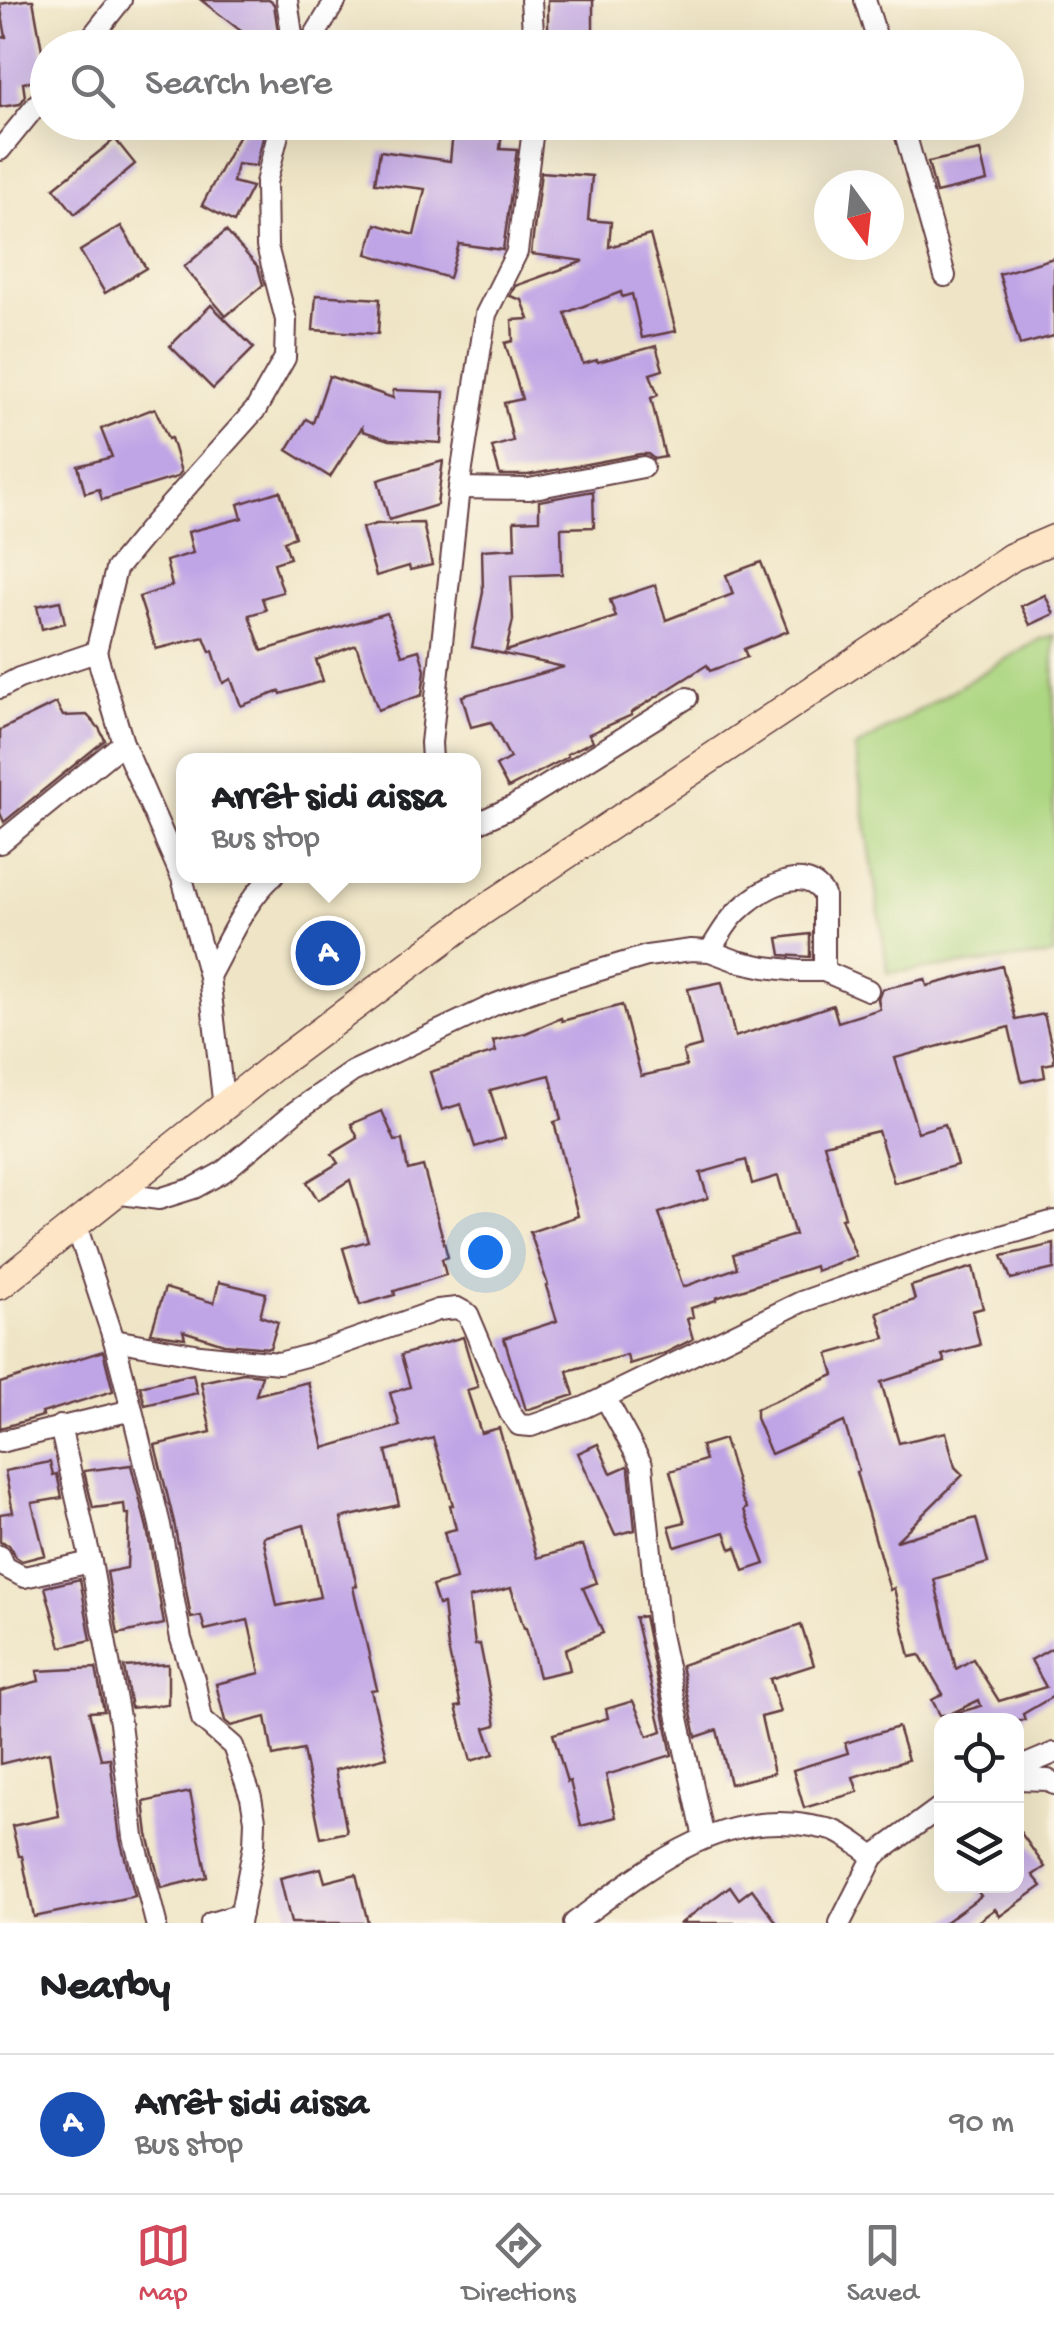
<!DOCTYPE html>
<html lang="en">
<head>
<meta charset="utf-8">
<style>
	body { margin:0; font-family:"Gochi Hand",sans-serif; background:#f6f6f6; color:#202124 }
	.controls { position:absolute; right:30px; bottom:30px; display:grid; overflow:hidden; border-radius:20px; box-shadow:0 10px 40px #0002 }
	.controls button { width:90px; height:90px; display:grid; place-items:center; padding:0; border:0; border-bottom:2px solid #e0e0e0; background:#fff; color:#202124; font:50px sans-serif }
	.compass { position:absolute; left:814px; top:170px; width:90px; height:90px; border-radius:50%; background:#fff; box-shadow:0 10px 40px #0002; rotate:165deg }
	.you { position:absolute; left:485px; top:1252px; width:35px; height:35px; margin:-25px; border:8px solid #fff; border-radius:50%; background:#1a73e8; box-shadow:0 0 0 15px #1a73e833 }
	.badge { display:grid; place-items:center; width:65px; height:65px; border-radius:50%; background:#d1495b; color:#fff; font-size:32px; font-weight:700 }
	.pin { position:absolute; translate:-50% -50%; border:5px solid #fff; box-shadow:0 2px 10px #0006 }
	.popup { position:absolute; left:176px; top:753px; width:305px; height:130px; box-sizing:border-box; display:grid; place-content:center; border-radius:20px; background:#fff; filter:drop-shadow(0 2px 8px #0005); font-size:32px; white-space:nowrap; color:#757577 }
	.popup b { font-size:38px; color:#202124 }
	.popup::after { content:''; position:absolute; left:50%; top:100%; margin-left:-20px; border:20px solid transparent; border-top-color:#fff }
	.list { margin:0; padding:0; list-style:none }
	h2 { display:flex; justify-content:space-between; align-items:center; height:130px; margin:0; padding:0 40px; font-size:42px }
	h2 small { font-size:32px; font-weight:400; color:#757577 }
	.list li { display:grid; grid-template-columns:65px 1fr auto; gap:30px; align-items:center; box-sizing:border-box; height:140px; padding:0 40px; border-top:2px solid #e0e0e0 }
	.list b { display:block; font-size:38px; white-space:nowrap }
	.list p { margin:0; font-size:32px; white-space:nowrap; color:#757577 }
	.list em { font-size:32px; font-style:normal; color:#757577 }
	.icon { flex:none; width:55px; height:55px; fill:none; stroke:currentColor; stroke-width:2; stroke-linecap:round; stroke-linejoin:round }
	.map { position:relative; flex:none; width:1054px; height:1923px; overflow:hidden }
	.search { position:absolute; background:#fff; box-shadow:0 10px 40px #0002; left:30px; right:30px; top:30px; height:110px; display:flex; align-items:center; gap:25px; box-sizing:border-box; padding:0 35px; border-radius:55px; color:#757577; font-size:38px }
	.sheet { height:270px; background:#fff }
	nav { display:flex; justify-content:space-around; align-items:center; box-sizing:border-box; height:140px; border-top:2px solid #e0e0e0; background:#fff; font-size:28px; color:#757577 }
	nav a { display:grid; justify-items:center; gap:5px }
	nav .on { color:#d1495b }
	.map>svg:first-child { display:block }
	.green { fill:#acd681; stroke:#7b7a56; stroke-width:2.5 }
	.building { fill:#bfa4e6; fill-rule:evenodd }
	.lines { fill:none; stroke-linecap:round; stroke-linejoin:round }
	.minor-casing { stroke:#633d42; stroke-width:24 }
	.secondary-casing { stroke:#633d42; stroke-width:31 }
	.minor { stroke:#fff; stroke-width:20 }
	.secondary { stroke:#fde5c5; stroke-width:28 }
</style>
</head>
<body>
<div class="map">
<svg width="1054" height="1923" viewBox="0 0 1054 1923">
	<rect width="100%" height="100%" fill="#fcf5e5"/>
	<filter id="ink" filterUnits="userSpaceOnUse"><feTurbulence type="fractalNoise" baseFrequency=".01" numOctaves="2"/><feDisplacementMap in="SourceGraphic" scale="20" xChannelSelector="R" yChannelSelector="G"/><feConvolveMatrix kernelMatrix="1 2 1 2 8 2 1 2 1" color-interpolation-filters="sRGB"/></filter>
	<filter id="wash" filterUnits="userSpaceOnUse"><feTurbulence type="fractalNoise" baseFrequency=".0048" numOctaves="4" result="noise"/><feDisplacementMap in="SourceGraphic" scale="40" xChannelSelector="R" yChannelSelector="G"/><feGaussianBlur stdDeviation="2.25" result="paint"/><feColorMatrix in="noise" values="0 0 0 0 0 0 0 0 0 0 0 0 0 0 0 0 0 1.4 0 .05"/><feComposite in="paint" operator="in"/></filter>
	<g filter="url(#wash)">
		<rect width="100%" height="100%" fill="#efe5c6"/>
		<!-- green -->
		<path class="green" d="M1054 635V955L888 973 855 748 1040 639Z"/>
		<g id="blocks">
			<!-- building -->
			<g class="building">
				<path d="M25 0H33L47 78 23 83 25 97 20 104 0 107V38L6 37 0 4Z"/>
				<path d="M201 0H269L274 4 279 38 271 48H263Z"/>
				<rect x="548" y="0" width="45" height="48"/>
				<path d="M246 122H267L256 166 237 164 233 182 252 187 234 222 202 205Z"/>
				<path d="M454 122H503L500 149 517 150 503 250 459 244 449 278 367 254 376 224 414 235 425 189 375 183 380 151 450 161Z"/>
				<path d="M115 139 135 164 75 214 54 188Z"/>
				<path d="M980 151 987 181 936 193 928 162Z"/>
				<path d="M541 172 592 176 588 220 611 222 609 247 650 235 676 331 642 338 632 294 622 297 621 292 565 313 583 364 597 360 598 362 656 346 663 370 650 374 658 395 651 398 665 457 654 459 648 454H640L528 475H500L492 447 513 441 504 403 522 399 505 343 513 341 512 320 529 319 522 300 510 296 515 286 584 261 531 254Z"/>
				<path d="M121 226 146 268 105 293 80 251Z"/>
				<path d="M226 231 258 267 263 285 226 316 184 267Z"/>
				<path d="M1054 258V336L1020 345 999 274Z"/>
				<path d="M316 295 380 299 378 334 313 330Z"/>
				<path d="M211 305 254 348 213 389 170 346Z"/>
				<path d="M329 376 393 398V390L444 392 441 443 390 440 363 431 362 427 330 477 287 450 306 419 313 423Z"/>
				<path d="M155 408 168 439 171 438 181 472 177 477 102 500 99 489 85 493 78 466 112 457 101 429Z"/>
				<path d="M443 461 437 505 389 520 378 480Z"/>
				<path d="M280 491 295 537 284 541 290 558 274 563 283 592 262 598 266 610 249 615 262 651 387 613 402 655 419 650 425 670 422 695 378 710 356 645 316 660 323 681 281 694 280 691 241 706 231 679 223 683 213 651 210 652 204 637 156 649 139 597 172 586 166 561 193 553 188 532 242 518 238 504Z"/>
				<path d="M593 491 594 527 561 528 562 574 511 576 513 620 506 651 616 617 610 600 655 585 666 620 733 594 726 575 761 562 788 631 744 649 747 657 710 671 707 665 631 713 632 715 589 734 593 741 567 754 568 756 564 759 508 788 496 766 510 758 491 722 471 727 462 696 564 667 472 647 483 592 482 550 515 548 514 521 539 520V501Z"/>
				<path d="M423 523 432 565 410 570 409 566 376 576 362 528 376 524Z"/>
				<path d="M1045 595 1054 614 1030 625 1021 606Z"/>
				<path d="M60 601 65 623 42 629 37 606Z"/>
				<path d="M56 703 63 716 87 715 99 728 105 740 4 822 0 813V730Z"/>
				<path d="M810 934V957L781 955 778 938Z"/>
				<path d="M1002 966 1016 1020 1044 1014 1054 1056V1063L1043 1065 1045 1077 1022 1082 1009 1027 895 1058 918 1132 945 1124 957 1165 894 1183 878 1131 824 1144 845 1217 841 1218 856 1256 816 1271 815 1266 716 1298V1300L691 1308 693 1317 687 1319 693 1339 663 1354 629 1364 627 1355 567 1371 574 1395 526 1410 504 1338 557 1321 546 1286 548 1285 530 1232 578 1216 554 1122 561 1120 550 1075 490 1090 505 1138 475 1147 461 1104 442 1110 430 1072 496 1052 493 1041 526 1033 561 1018 562 1021 622 1005 641 1076 686 1066 683 1051 701 1046 688 989 722 982 735 1037 833 1005 838 1022 880 1009 878 999 882 989 925 979 927 986ZM746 1160 752 1184 778 1176 795 1235 733 1254 737 1268 683 1287 659 1213 708 1198 700 1173Z"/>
				<path d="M382 1111 395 1141 402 1140 408 1170 423 1166 448 1257 442 1259 446 1275 394 1291 395 1295 360 1305 343 1248 368 1241 350 1180 318 1200 307 1182 338 1163 332 1154 358 1138 351 1124Z"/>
				<path d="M1054 1244V1269L1011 1279 1002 1256Z"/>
				<path d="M973 1267 983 1308 972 1311 980 1345 942 1355 945 1362 881 1382 899 1443 946 1432 955 1467 963 1475 896 1541 976 1518 988 1563 934 1579 956 1669 973 1659 999 1701 1046 1687 1031 1660 1054 1647V1701L1052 1697 1023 1714 1025 1720H951L950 1715 981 1706 979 1700 948 1715H940L932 1700 943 1694 920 1655 910 1657 894 1588 890 1590 856 1472 859 1471 844 1422 771 1454 756 1418V1409L834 1375 828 1354 885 1338 877 1312 915 1300 911 1286Z"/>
				<path d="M219 1282 266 1293 260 1316 278 1322 270 1348 224 1344 183 1331 185 1338 151 1333 165 1288 214 1303Z"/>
				<path d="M463 1337 478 1387 467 1390 481 1433 499 1428 537 1558 583 1545 596 1583 583 1588 603 1633 565 1649 570 1670 539 1677 526 1628H524L511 1588 469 1598 475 1645 480 1644 496 1725 485 1728 494 1754 471 1761 456 1707 461 1706 448 1648 443 1604 438 1605 432 1586 456 1579 444 1532 456 1529 450 1505H453L433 1438 386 1451 399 1505 341 1518 357 1586 353 1587 377 1689 371 1690 387 1757 335 1770 347 1832 321 1838 303 1750 273 1756 266 1717 231 1726 225 1721 216 1684 260 1673 248 1620 205 1630 201 1616 191 1618 174 1522 155 1445 211 1432 201 1382 243 1373 262 1375 256 1395 308 1382 324 1448 400 1426 390 1393 410 1387 401 1355ZM304 1525 320 1597 277 1606 263 1537Z"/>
				<path d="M103 1351 113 1391 42 1413 43 1416 0 1428V1383Z"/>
				<path d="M193 1374 197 1393 145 1405 140 1386Z"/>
				<path d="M724 1439 742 1499 747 1508 744 1510 765 1564 744 1571 736 1547 731 1549 725 1532 675 1547 669 1526 685 1522 670 1471 705 1460 701 1446Z"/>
				<path d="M598 1444 611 1473 627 1466 629 1469 635 1530 615 1535 578 1453Z"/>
				<path d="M50 1462 53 1475 57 1474 62 1498 32 1503 45 1555 22 1561 16 1557 9 1545 0 1542V1514L13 1512 5 1471Z"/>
				<path d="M131 1465 147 1528 164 1624 118 1634 107 1572 127 1568 129 1514H125L124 1504 93 1508 84 1471Z"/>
				<path d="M80 1579 91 1640 61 1647 45 1587Z"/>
				<path d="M644 1616 672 1755 606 1775 616 1817 581 1826 570 1781 567 1782 553 1734 608 1718 606 1709 633 1701 648 1736 662 1731 635 1618Z"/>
				<path d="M801 1625 814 1665 770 1679 780 1712 761 1717 774 1773 730 1784 717 1730 696 1737 681 1665Z"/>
				<path d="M168 1664V1704L131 1708 124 1667Z"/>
				<path d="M96 1668 104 1711 89 1712 101 1759 110 1758 120 1839 135 1896 34 1917 22 1856H19L12 1826 59 1816 49 1752 0 1764V1691L39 1681 37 1671Z"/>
				<path d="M898 1727 908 1760 853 1777 858 1792 804 1808 793 1770 848 1753 845 1743Z"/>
				<path d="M190 1792 207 1877 161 1888 148 1834 144 1802Z"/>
				<path d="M1016 1826 1045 1867 1033 1875 1042 1886 1000 1916 995 1909 976 1923H944L981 1896 974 1886H1016Z"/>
				<path d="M321 1868 325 1882 356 1874 368 1923H291L280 1878Z"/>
				<path d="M730 1886 739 1899 752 1889 777 1923H681Z"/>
			</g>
		</g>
	</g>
	<g filter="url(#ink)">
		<use href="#blocks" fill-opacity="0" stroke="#633d42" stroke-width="2.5"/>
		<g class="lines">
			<!-- minor casing -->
			<g class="minor-casing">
				<g id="minor">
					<path d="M287 0 294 48"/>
					<path d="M531 0 534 48"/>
					<path d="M865 0 880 48"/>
					<path d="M83 48 121 0"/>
					<path d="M307 48 336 0"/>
					<path d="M902 122 945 276"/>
					<path d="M0 150 48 91"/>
					<path d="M459 488 529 489 643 467"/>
					<path d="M96 652 116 569 155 522 256 409 285 358 286 320 267 246 266 183 281 122"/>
					<path d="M0 688 19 678 96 652 123 743 182 878 209 976 224 1108"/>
					<path d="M432 760 431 743 459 488 486 314 517 252 534 122"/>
					<path d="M473 825 514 806 687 698"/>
					<path d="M0 843 123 743"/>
					<path d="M710 951C718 938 726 923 737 912 757 892 804 861 824 895V971"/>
					<path d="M209 976C228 942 244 902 273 876"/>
					<path d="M114 1193 159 1199 194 1188 223 1172 296 1111 352 1072 496 1004 536 989 647 956 691 950 710 951 737 961 765 967 799 971H824L868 990"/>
					<path d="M76 1225 114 1340 132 1410 160 1525 181 1639 194 1679 202 1719 233 1746 251 1797 255 1820 254 1845 239 1923"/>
					<path d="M114 1340 200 1355 279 1363 313 1354 438 1310 457 1308 468 1314 510 1413 519 1425 531 1426 585 1407 801 1302 935 1255 1054 1221"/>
					<path d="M605 1397 642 1465 659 1630 704 1838"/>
					<path d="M60 1426 91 1562 120 1723 134 1837 156 1923"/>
					<path d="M0 1442 132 1410"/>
					<path d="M0 1556 5 1567 24 1577 91 1562"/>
					<path d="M1016 1769 1054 1753"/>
					<path d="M1016 1779 1048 1780 1054 1784"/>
					<path d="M211 1923 241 1914"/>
					<path d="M574 1923C644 1871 717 1808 812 1826 819 1828 828 1828 835 1831 848 1836 862 1848 874 1856"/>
					<path d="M840 1923 874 1856 942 1806"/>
				</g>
			</g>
			<!-- secondary casing -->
			<g class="secondary-casing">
				<path id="secondary" d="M0 1285 273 1067 482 911 1012 557 1054 539"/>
			</g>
			<!-- minor -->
			<use href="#minor" class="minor"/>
			<!-- secondary -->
			<use href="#secondary" class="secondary"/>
		</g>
	</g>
</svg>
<div class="controls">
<button><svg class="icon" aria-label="locate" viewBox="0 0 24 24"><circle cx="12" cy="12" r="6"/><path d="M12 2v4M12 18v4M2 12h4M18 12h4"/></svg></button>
<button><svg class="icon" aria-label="layers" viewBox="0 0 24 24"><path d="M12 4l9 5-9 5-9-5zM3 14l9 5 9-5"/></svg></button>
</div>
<svg class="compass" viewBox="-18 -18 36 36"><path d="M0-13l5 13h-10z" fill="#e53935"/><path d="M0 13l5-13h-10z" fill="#757577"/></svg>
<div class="you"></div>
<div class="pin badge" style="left:328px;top:953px;background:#1a4fb4">A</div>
<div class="popup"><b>Arrêt sidi aissa</b>Bus stop</div>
<div class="search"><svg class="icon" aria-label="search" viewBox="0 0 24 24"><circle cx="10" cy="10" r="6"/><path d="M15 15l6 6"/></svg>Search here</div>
</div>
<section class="sheet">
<h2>Nearby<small></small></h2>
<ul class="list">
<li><span class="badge" style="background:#1a4fb4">A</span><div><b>Arrêt sidi aissa</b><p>Bus stop</p></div><em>90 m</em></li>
</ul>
</section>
<nav>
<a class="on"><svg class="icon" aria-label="map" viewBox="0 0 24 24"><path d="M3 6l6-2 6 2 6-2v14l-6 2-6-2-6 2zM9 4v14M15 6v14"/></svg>Map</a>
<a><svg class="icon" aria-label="directions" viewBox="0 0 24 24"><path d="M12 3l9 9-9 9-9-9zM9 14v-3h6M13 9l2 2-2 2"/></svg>Directions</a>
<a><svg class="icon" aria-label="saved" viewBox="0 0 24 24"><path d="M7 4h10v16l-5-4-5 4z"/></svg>Saved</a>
</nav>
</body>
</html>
